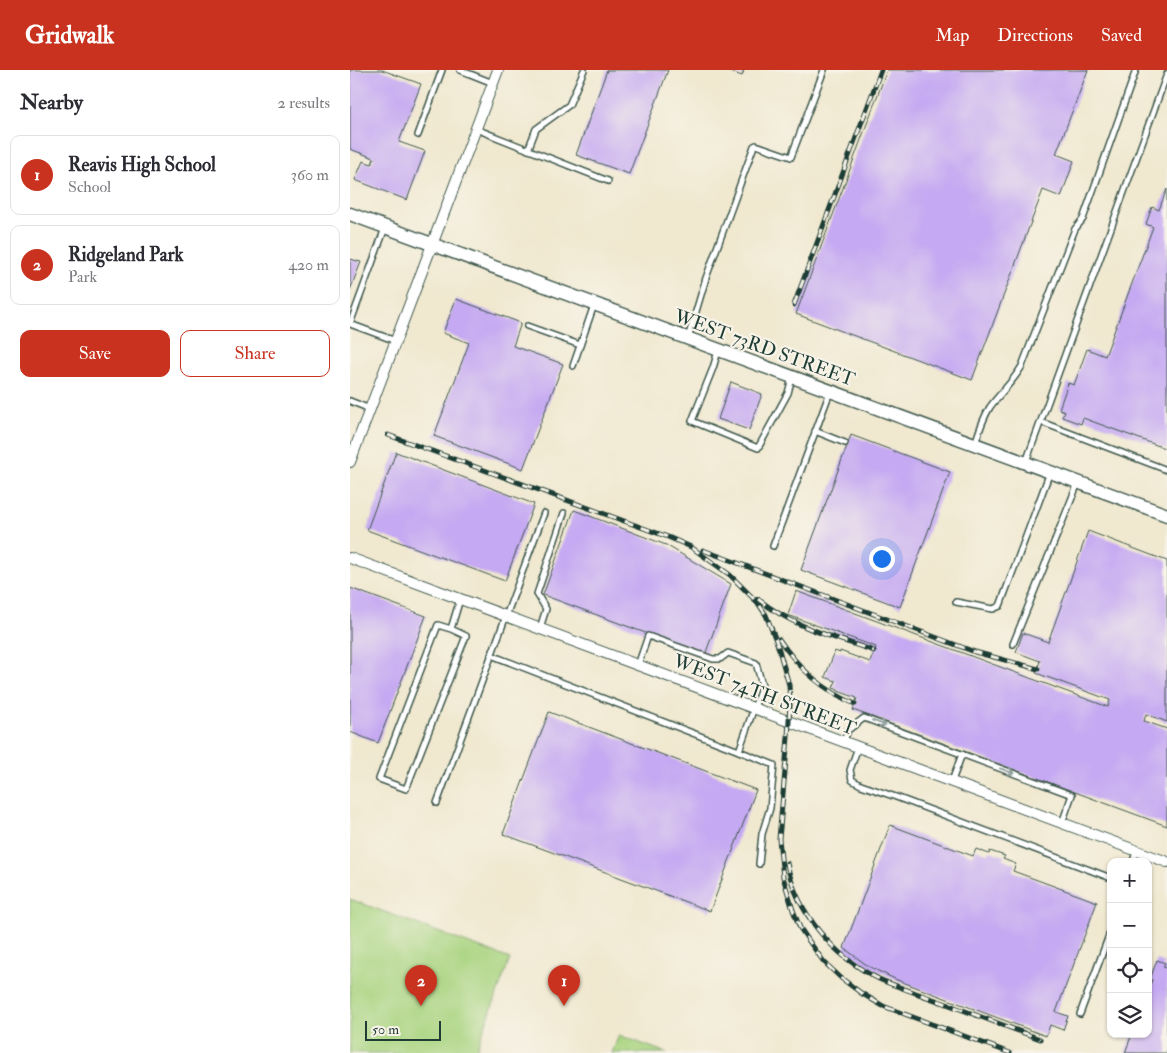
<!DOCTYPE html>
<html lang="en">
<head>
<meta charset="utf-8">
<style>
	body { margin:0; font-family:"IM FELL Double Pica",serif; background:#f2f2f3; color:#2b2b33 }
	.controls { position:absolute; right:15px; bottom:15px; display:grid; overflow:hidden; border-radius:10px; box-shadow:0 1px 4px #0004 }
	.controls button { width:45px; height:45px; display:grid; place-items:center; padding:0; border:0; border-bottom:1px solid #e1e1e2; background:#fff; color:#2b2b33; font:25px sans-serif }
	.scale { position:absolute; left:15px; bottom:12px; width:76px; box-sizing:border-box; padding-left:5px; border:2px solid #1f3d34; border-top:0; font-size:14px; line-height:18px; white-space:nowrap; color:#1f3d34; -webkit-text-stroke:4px #f7f3e8; paint-order:stroke }
	.you { position:absolute; left:531px; top:488px; width:18px; height:18px; margin:-12px; border:4px solid #fff; border-radius:50%; background:#1a73e8; box-shadow:0 0 0 8px #1a73e833 }
	.badge { display:grid; place-items:center; width:32px; height:32px; border-radius:50%; background:#c8321e; color:#fff; font-size:16px; font-weight:700 }
	.pin { position:absolute; translate:-50% -41px; filter:drop-shadow(0 1px 2px #0008) }
	.pin::after { content:''; position:absolute; top:26px; width:18px; height:15px; background:inherit; clip-path:polygon(0 0,100% 0,50% 100%) }
	.list { margin:0; padding:0; list-style:none }
	h2 { display:flex; justify-content:space-between; align-items:center; height:65px; margin:0; padding:0 20px; font-size:21px }
	h2 small { font-size:16px; font-weight:400; color:#7c7c81 }
	.list li { display:grid; grid-template-columns:32px 1fr auto; gap:15px; align-items:center; box-sizing:border-box; height:80px; margin:0 10px 10px; padding:0 10px; border:1px solid #e1e1e2; border-radius:10px }
	.list b { display:block; font-size:19px; white-space:nowrap }
	.list p { margin:0; font-size:16px; white-space:nowrap; color:#7c7c81 }
	.list em { font-size:16px; font-style:normal; color:#7c7c81 }
	.actions { display:flex; gap:10px; padding:15px 20px }
	.actions a { flex:1; padding:11px 0; border:1px solid #c8321e; border-radius:10px; text-align:center; font-size:18px; color:#c8321e }
	.actions .main { background:#c8321e; color:#fff }
	.icon { flex:none; width:28px; height:28px; fill:none; stroke:currentColor; stroke-width:2; stroke-linecap:round; stroke-linejoin:round }
	.map { position:relative; flex:none; width:817px; height:983px; overflow:hidden }
	header { display:flex; align-items:center; gap:30px; box-sizing:border-box; height:70px; padding:0 25px; background:#c8321e; color:#fff }
	header strong { font-size:24px }
	nav { display:flex; gap:28px; margin-inline-start:auto; font-size:18px }
	main { display:flex }
	aside { flex:1; background:#fff }
	.map>svg:first-child { display:block }
	.green { fill:#a9d480; stroke:#64885a }
	.building { fill:#c5a9f2 }
	.lines { fill:none; stroke-linecap:round; stroke-linejoin:round }
	.service-casing { stroke:#3e574b; stroke-width:8 }
	.minor-casing { stroke:#3e574b; stroke-width:12 }
	.tertiary-casing { stroke:#3e574b; stroke-width:15 }
	.service { stroke:#fff; stroke-width:5 }
	.minor { stroke:#fff; stroke-width:10 }
	.tertiary { stroke:#fff; stroke-width:12 }
	.rail-casing { stroke:#1f3d34; stroke-width:5 }
	.rail { stroke:#f7f3e8; stroke-width:3; stroke-dasharray:9; stroke-linecap:butt }
	.oneway { stroke:#8f9e9a }
	.labels { text-anchor:middle; stroke-width:4.5; stroke-linejoin:round; paint-order:stroke }
	.street-label { font-size:19px; fill:#1f3d34; stroke:#f7f3e8 }
</style>
</head>
<body>
<header>
<strong>Gridwalk</strong>
<nav><a>Map</a><a>Directions</a><a>Saved</a></nav>
</header>
<main>
<aside>
<h2>Nearby<small>2 results</small></h2>
<ul class="list">
<li><span class="badge">1</span><div><b>Reavis High School</b><p>School</p></div><em>360 m</em></li>
<li><span class="badge">2</span><div><b>Ridgeland Park</b><p>Park</p></div><em>420 m</em></li>
</ul>
<div class="actions"><a class="main">Save</a><a>Share</a></div>
</aside>
<div class="map">
<svg width="817" height="983" viewBox="0 0 817 983">
	<rect width="100%" height="100%" fill="#f7f3e8"/>
	<filter id="ink" filterUnits="userSpaceOnUse"><feTurbulence type="fractalNoise" baseFrequency=".02" numOctaves="2"/><feDisplacementMap in="SourceGraphic" scale="10" xChannelSelector="R" yChannelSelector="G"/><feConvolveMatrix kernelMatrix="1 2 1 2 8 2 1 2 1" color-interpolation-filters="sRGB"/></filter>
	<filter id="wash" filterUnits="userSpaceOnUse"><feTurbulence type="fractalNoise" baseFrequency=".0096" numOctaves="4" result="noise"/><feDisplacementMap in="SourceGraphic" scale="20" xChannelSelector="R" yChannelSelector="G"/><feGaussianBlur stdDeviation="1.12" result="paint"/><feColorMatrix in="noise" values="0 0 0 0 0 0 0 0 0 0 0 0 0 0 0 0 0 1.4 0 .05"/><feComposite in="paint" operator="in"/></filter>
	<g filter="url(#wash)">
		<rect width="100%" height="100%" fill="#f0e8cf"/>
		<!-- green -->
		<g class="green">
			<path d="M0 829 160 889 125 983H0Z"/>
			<path d="M269 965 317 983H262Z"/>
		</g>
		<g id="blocks">
			<!-- building -->
			<g class="building">
				<path d="M0 0H32L71 14 49 72 75 81 57 130 5 110 13 91 22 94 24 88 0 79Z"/>
				<path d="M257 0H318L279 104 226 85Z"/>
				<path d="M375 0H394L392 6Z"/>
				<path d="M537 0H738L706 84 724 91 711 127 693 120 622 310 446 244Z"/>
				<path d="M817 119V379L733 348 731 354 712 347 715 341 709 339 718 313 724 315 737 279 755 286 803 157 796 154 802 137 809 140Z"/>
				<path d="M0 189 11 192 0 220Z"/>
				<path d="M106 229 171 253 163 276 213 294 173 399 84 366 119 273 93 263Z"/>
				<path d="M381 312 412 324 399 360 368 349Z"/>
				<path d="M501 365 600 402 550 537 451 500Z"/>
				<path d="M46 382 184 434 155 511 17 460Z"/>
				<path d="M224 440 316 475 381 514 355 585 193 525Z"/>
				<path d="M738 461 817 491V652L796 644 794 651 817 659V756L503 640 507 628 488 621V620L483 618 486 611 475 607 485 581 490 583V581L520 592 526 577 438 545 446 521 758 637 760 630 686 603 690 591 666 582 673 563 698 572Z"/>
				<path d="M0 518 76 546 28 673 0 662Z"/>
				<path d="M199 642 406 720 360 841 153 764Z"/>
				<path d="M540 755 623 786 626 779 639 784 640 781 655 786 653 789 666 794 663 801 747 832 706 942 718 946 713 960 700 955 696 966 547 910 518 896 494 878Z"/>
				<path d="M807 890 815 893 813 897 817 898V983H775L782 964H798V919L802 910 800 909Z"/>
			</g>
		</g>
	</g>
	<g filter="url(#ink)">
		<use href="#blocks" fill-opacity="0" stroke="#3e574b" stroke-width="1"/>
		<g class="lines">
			<!-- service casing -->
			<g class="service-casing">
				<g id="service">
					<path d="M110 0 143 13"/>
					<path d="M126 59 258 111"/>
					<path d="M68 65 92 0"/>
					<path d="M178 80 186 59 219 35 234 0"/>
					<path d="M35 158 0 254 46 271"/>
					<path d="M177 256 230 275"/>
					<path d="M338 268 356 208 404 76 406 75 441 87 474 0"/>
					<path d="M368 281 363 298 342 351 408 378 438 323 442 308"/>
					<path d="M223 296 244 235"/>
					<path d="M0 331 20 339"/>
					<path d="M691 352 817 400"/>
					<path d="M465 361 495 373"/>
					<path d="M625 374C629 361 633 348 640 337 650 323 663 312 672 296L725 159 733 149 786 0"/>
					<path d="M676 392 817 4"/>
					<path d="M423 476 480 322"/>
					<path d="M606 532 643 539 650 536 700 402"/>
					<path d="M190 558 196 539 187 524 214 443"/>
					<path d="M101 559 88 555 29 709 56 719 116 566 101 559 110 529"/>
					<path d="M663 574 728 413"/>
					<path d="M141 585 389 681 412 615 406 593 378 583 370 589H363L298 566 288 595"/>
					<path d="M494 671 498 660 514 648 722 725 712 753"/>
					<path d="M508 677 500 700 502 710 511 715 546 727 761 808"/>
					<path d="M389 681 424 695 420 738 412 764 409 794"/>
					<path d="M602 711 612 684"/>
					<path d="M87 733 194 443"/>
					<path d="M783 792 786 781"/>
					<path d="M730 944 761 860"/>
				</g>
			</g>
			<!-- minor casing -->
			<g class="minor-casing">
				<g id="minor">
					<path d="M0 392 148 0"/>
					<path d="M0 488 817 792"/>
				</g>
			</g>
			<!-- tertiary casing -->
			<g class="tertiary-casing">
				<path id="tertiary" d="M0 144 817 445"/>
			</g>
			<!-- service -->
			<use href="#service" class="service"/>
			<!-- minor -->
			<use href="#minor" class="minor"/>
			<!-- tertiary -->
			<use href="#tertiary" class="tertiary"/>
			<!-- rail casing -->
			<g class="rail-casing">
				<g id="rail">
					<path d="M444 235 531 0"/>
					<path d="M38 365 318 467 341 477 380 505 408 533 416 545 427 573 439 615 440 634 438 667 429 769 433 807 443 840 450 858 461 874 474 892 491 908 511 923 533 936 660 983"/>
					<path d="M353 480 625 582 688 599"/>
					<path d="M408 529C445 558 481 566 524 581"/>
					<path d="M429 569C448 598 473 620 505 634"/>
					<path d="M437 793C446 843 484 887 529 909 550 918 572 925 594 933 626 945 658 957 690 969"/>
				</g>
			</g>
			<!-- rail -->
			<use href="#rail" class="rail"/>
		</g>
		<!-- one-way arrows -->
		<defs><path id="oneway-shaft" d="M-6 0H5M1.5-3L5.5 0L1.5 3" fill="none" stroke-width="1.6" stroke-linecap="round" stroke-linejoin="round" transform="scale(1.25)"/></defs>
		<g class="oneway">
			<use href="#oneway-shaft" transform="translate(529 653) rotate(20)"/>
			<use href="#oneway-shaft" transform="translate(657 701) rotate(20)"/>
		</g>
	</g>
	<g class="labels">
		<!-- street labels -->
		<g class="street-label">
			<text transform="translate(415 277) rotate(20)" y="7">WEST 73RD STREET</text>
			<text transform="translate(415 624) rotate(21)" y="7">WEST 74TH STREET</text>
		</g>
	</g>
</svg>
<div class="controls">
<button>+</button>
<button>−</button>
<button><svg class="icon" aria-label="locate" viewBox="0 0 24 24"><circle cx="12" cy="12" r="6"/><path d="M12 2v4M12 18v4M2 12h4M18 12h4"/></svg></button>
<button><svg class="icon" aria-label="layers" viewBox="0 0 24 24"><path d="M12 4l9 5-9 5-9-5zM3 14l9 5 9-5"/></svg></button>
</div>
<div class="scale">50 m</div>
<div class="you"></div>
<div class="pin badge" style="left:214px;top:936px">1</div>
<div class="pin badge" style="left:71px;top:936px">2</div>
</div>
</main>
</body>
</html>
